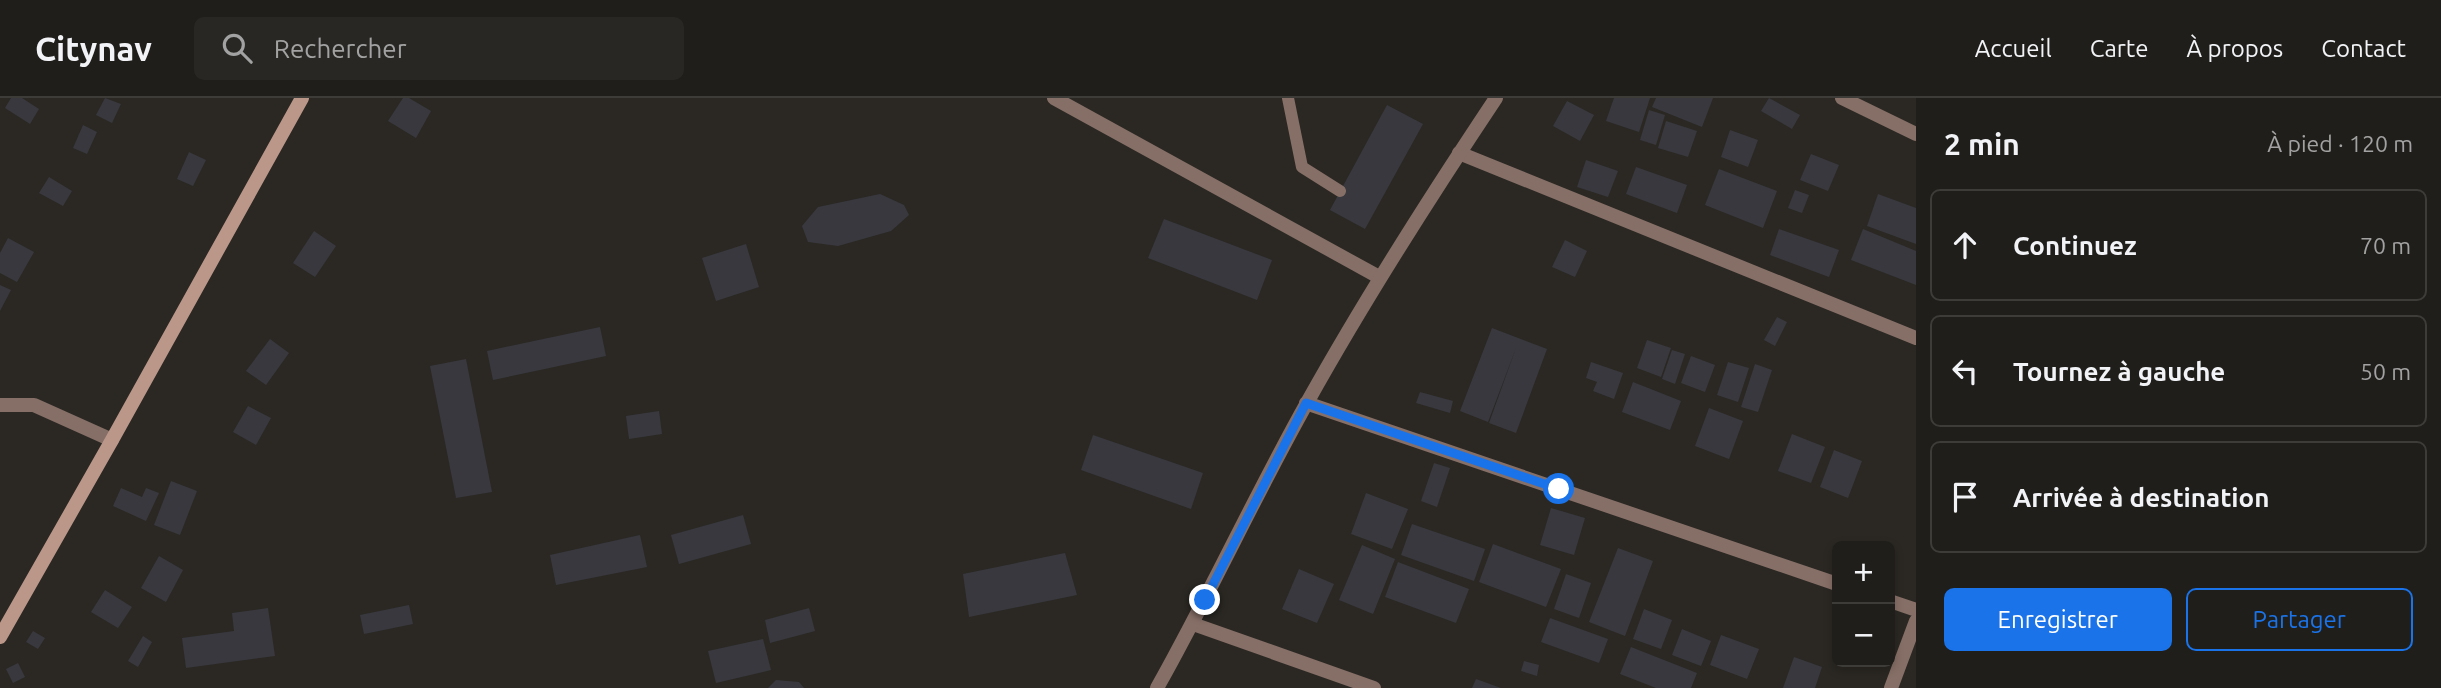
<!DOCTYPE html>
<html lang="fr">
<head>
<meta charset="utf-8">
<style>
	body { margin:0; font-family:Ubuntu,sans-serif; background:#282723; color:#f1f3f6 }
	.controls { position:absolute; right:21px; bottom:21px; display:grid; overflow:hidden; border-radius:10px; box-shadow:0 4px 10px #0003 }
	.controls button { width:63px; height:63px; display:grid; place-items:center; padding:0; border:0; border-bottom:2px solid #3d3c39; background:#201e1a; color:#f1f3f6; font:35px sans-serif }
	.stop { position:absolute; width:21px; height:21px; margin:-16px; border:5px solid #1a73e8; border-radius:50%; background:#fff }
	.stop.end { background:#1a73e8; border-color:#fff; box-shadow:0 2px 7px #0008 }
	.list { margin:0; padding:0; list-style:none }
	h2 { display:flex; justify-content:space-between; align-items:center; height:91px; margin:0; padding:0 28px; font-size:30px }
	h2 small { font-size:23px; font-weight:400; color:#a2a2a2 }
	.list li { display:grid; grid-template-columns:46px 1fr auto; gap:21px; align-items:center; box-sizing:border-box; height:112px; margin:0 14px 14px; padding:0 14px; border:2px solid #3d3c39; border-radius:10px }
	.list b { display:block; font-size:26px; white-space:nowrap }
	.list em { font-size:23px; font-style:normal; color:#a2a2a2 }
	.actions { display:flex; gap:14px; padding:21px 28px }
	.actions a { flex:1; padding:16px 0; border:2px solid #1a73e8; border-radius:10px; text-align:center; font-size:24px; color:#1a73e8 }
	.actions .main { background:#1a73e8; color:#fff }
	.icon { flex:none; width:38px; height:38px; fill:none; stroke:currentColor; stroke-width:2; stroke-linecap:round; stroke-linejoin:round }
	.map { position:relative; flex:none; width:1916px; height:590px; overflow:hidden }
	header { display:flex; align-items:center; gap:42px; box-sizing:border-box; height:98px; padding:0 35px; background:#201e1a; border-bottom:2px solid #3d3c39 }
	header strong { font-size:33px }
	nav { display:flex; gap:38px; margin-inline-start:auto; font-size:24px }
	.search { width:490px; height:63px; background:#282723; display:flex; align-items:center; gap:18px; box-sizing:border-box; padding:0 24px; border-radius:10px; color:#a2a2a2; font-size:26px }
	main { display:flex }
	aside { flex:1; background:#201e1a }
	.map>svg:first-child { display:block }
	.building { fill:#38383e }
	.lines { fill:none; stroke-linecap:round; stroke-linejoin:round }
	.service { stroke:#866f67; stroke-width:12 }
	.minor { stroke:#866f67; stroke-width:14 }
	.secondary { stroke:#bb978a; stroke-width:14 }
	.route { stroke:#1a73e8; stroke-width:9 }
</style>
</head>
<body>
<header>
<strong>Citynav</strong>
<div class="search"><svg class="icon" aria-label="search" viewBox="0 0 24 24"><circle cx="10" cy="10" r="6"/><path d="M15 15l6 6"/></svg>Rechercher</div>
<nav><a>Accueil</a><a>Carte</a><a>À propos</a><a>Contact</a></nav>
</header>
<main>
<div class="map">
<svg width="1916" height="590" viewBox="0 0 1916 590">
	<rect width="100%" height="100%" fill="#2b2823"/>
	<!-- building -->
	<g class="building">
		<path d="M11 0H22L39 11 30 26 5 10Z"/>
		<path d="M105 0 121 6 112 25 96 17Z"/>
		<path d="M403 0H409L431 13 416 40 388 23Z"/>
		<path d="M1614 0H1650L1639 34 1606 23Z"/>
		<path d="M1656 0H1713L1702 29 1652 9Z"/>
		<path d="M1769 0 1800 17 1792 31 1761 13Z"/>
		<path d="M1567 3 1594 17 1580 43 1553 28Z"/>
		<path d="M1387 7 1423 26 1365 131 1330 112Z"/>
		<path d="M1649 12 1665 17 1656 47 1640 42Z"/>
		<path d="M1666 23 1697 33 1688 59 1658 50Z"/>
		<path d="M83 27 97 34 87 56 73 50Z"/>
		<path d="M1730 32 1758 42 1748 69 1721 59Z"/>
		<path d="M189 54 206 62 193 88 177 81Z"/>
		<path d="M1811 56 1839 67 1828 93 1800 82Z"/>
		<path d="M1586 62 1618 73 1608 99 1577 89Z"/>
		<path d="M1636 69 1687 87 1677 115 1626 96Z"/>
		<path d="M1719 71 1777 93 1763 130 1705 107Z"/>
		<path d="M49 79 72 93 63 108 39 95Z"/>
		<path d="M1795 92 1809 97 1802 115 1788 110Z"/>
		<path d="M880 96 904 107 909 117 891 133 838 148 808 144 802 128 818 109Z"/>
		<path d="M1878 96 1916 110V146L1867 128Z"/>
		<path d="M1164 121 1272 162 1257 202 1148 160Z"/>
		<path d="M1779 131 1839 152 1829 179 1770 157Z"/>
		<path d="M1863 131 1916 153V187L1851 162Z"/>
		<path d="M314 133 336 148 315 179 293 165Z"/>
		<path d="M8 140 34 154 17 184 0 175V155Z"/>
		<path d="M1565 142 1587 153 1575 179 1552 169Z"/>
		<path d="M746 146 759 189 716 203 702 160Z"/>
		<path d="M0 187 11 192 0 213Z"/>
		<path d="M1777 219 1787 224 1775 248 1764 242Z"/>
		<path d="M600 229 606 258 493 282 487 253Z"/>
		<path d="M1492 230 1547 251 1516 335 1489 325 1516 250 1488 324 1460 313Z"/>
		<path d="M270 241 289 255 266 287 246 273Z"/>
		<path d="M1647 242 1671 250 1661 279 1637 270Z"/>
		<path d="M1672 252 1685 256 1675 286 1662 281Z"/>
		<path d="M1691 258 1715 267 1705 294 1681 285Z"/>
		<path d="M466 261 492 394 456 400 430 268Z"/>
		<path d="M1591 264 1623 275 1614 301 1593 293 1597 284 1586 280Z"/>
		<path d="M1728 264 1749 270 1738 304 1717 297Z"/>
		<path d="M1755 266 1772 272 1758 314 1741 309Z"/>
		<path d="M1633 284 1681 303 1670 332 1622 314Z"/>
		<path d="M1420 294 1453 303 1450 315 1416 305Z"/>
		<path d="M248 308 271 320 256 347 233 334Z"/>
		<path d="M1709 310 1743 323 1729 361 1695 348Z"/>
		<path d="M659 313 662 336 629 341 626 318Z"/>
		<path d="M1792 336 1825 349 1811 385 1778 373Z"/>
		<path d="M1093 337 1203 375 1191 411 1081 372Z"/>
		<path d="M1834 352 1862 363 1848 400 1820 389Z"/>
		<path d="M1434 365 1450 370 1437 409 1421 403Z"/>
		<path d="M171 383 197 393 180 437 154 427Z"/>
		<path d="M121 390 142 399 146 390 159 395 146 423 113 408Z"/>
		<path d="M1366 395 1408 411 1392 451 1351 436Z"/>
		<path d="M1551 410 1585 420 1574 457 1540 447Z"/>
		<path d="M743 417 751 446 679 466 671 437Z"/>
		<path d="M1412 426 1485 451 1474 483 1401 457Z"/>
		<path d="M640 437 647 469 556 487 550 457Z"/>
		<path d="M1493 446 1561 471 1546 509 1479 484Z"/>
		<path d="M1362 447 1395 461 1373 516 1339 502Z"/>
		<path d="M1618 450 1653 463 1625 538 1589 524Z"/>
		<path d="M1065 455 1077 497 969 519 963 476Z"/>
		<path d="M159 458 183 472 166 504 141 490Z"/>
		<path d="M1398 464 1469 491 1456 525 1385 499Z"/>
		<path d="M1299 471 1334 486 1317 525 1282 511Z"/>
		<path d="M1566 476 1591 485 1579 520 1554 511Z"/>
		<path d="M105 492 132 509 118 530 91 514Z"/>
		<path d="M409 507 413 526 364 536 360 517Z"/>
		<path d="M268 510 275 558 186 570 182 540 234 533 232 515Z"/>
		<path d="M809 510 815 533 770 545 765 522Z"/>
		<path d="M1644 511 1672 522 1661 551 1633 541Z"/>
		<path d="M1550 520 1608 541 1599 565 1541 544Z"/>
		<path d="M1682 531 1711 543 1701 568 1672 557Z"/>
		<path d="M33 533 45 540 38 551 26 544Z"/>
		<path d="M1721 537 1759 551 1747 581 1710 567Z"/>
		<path d="M143 538 152 544 138 569 128 563Z"/>
		<path d="M763 541 771 572 716 585 708 553Z"/>
		<path d="M1631 549 1697 575 1691 590H1656L1620 576Z"/>
		<path d="M1794 559 1822 569 1815 590H1783Z"/>
		<path d="M1524 563 1539 567 1537 578 1521 573Z"/>
		<path d="M18 565 25 579 13 585 6 571Z"/>
		<path d="M1476 581 1501 590H1472Z"/>
		<path d="M776 582 799 584 804 590H768Z"/>
	</g>
	<g class="lines">
		<!-- service -->
		<path class="service" d="M1288 0 1302 69 1340 93"/>
		<!-- minor -->
		<g class="minor">
			<path d="M1054 0 1379 179"/>
			<path d="M1842 0 1916 36"/>
			<path d="M1459 55 1916 240"/>
			<path d="M1306 305 1837 486"/>
			<path d="M0 307H34L112 342"/>
			<path d="M1890 503 1916 512"/>
			<path d="M1193 526 1374 590"/>
			<path d="M1157 590C1210 496 1255 397 1308 303 1366 199 1430 99 1496 0"/>
			<path d="M1891 590 1916 523"/>
		</g>
		<!-- secondary -->
		<path class="secondary" d="M0 539 112 342 302 0"/>
	</g>
	<g class="lines">
		<!-- route -->
		<path class="route" d="M1205 502 1306 305 1559 391"/>
	</g>
</svg>
<div class="controls">
<button>+</button>
<button>−</button>
</div>
<div class="stop" style="left:1559px;top:391px"></div>
<div class="stop end" style="left:1205px;top:502px"></div>
</div>
<aside>
<h2>2 min<small>À pied · 120 m</small></h2>
<ul class="list">
<li><svg class="icon" aria-label="ahead" viewBox="0 0 24 24"><path d="M12 20V5M6 11l6-6 6 6"/></svg><div><b>Continuez</b></div><em>70 m</em></li>
<li><svg class="icon" aria-label="left" viewBox="0 0 24 24"><path d="M17 20v-9H6M10 6l-5 5 5 5"/></svg><div><b>Tournez à gauche</b></div><em>50 m</em></li>
<li><svg class="icon" aria-label="arrive" viewBox="0 0 24 24"><path d="M6 21V4h12l-3 4 3 4H6"/></svg><div><b>Arrivée à destination</b></div></li>
</ul>
<div class="actions"><a class="main">Enregistrer</a><a>Partager</a></div>
</aside>
</main>
</body>
</html>
